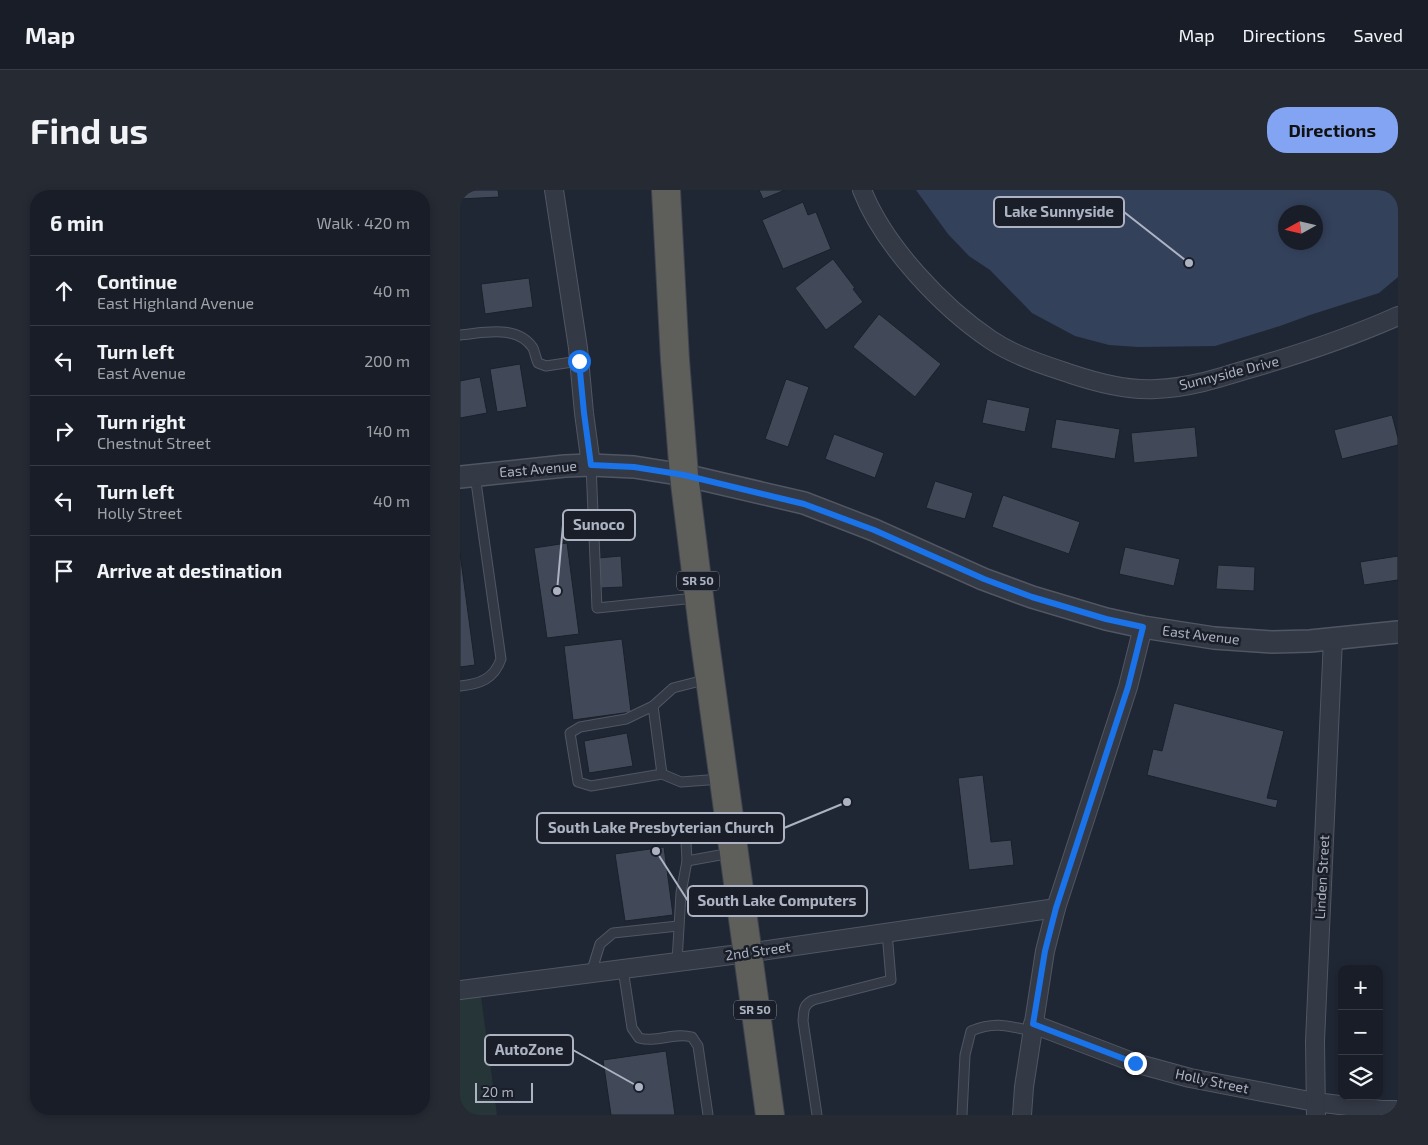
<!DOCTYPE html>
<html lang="en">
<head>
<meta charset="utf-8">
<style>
	body { margin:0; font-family:"Exo 2",sans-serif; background:#252a33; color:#f1f3f6 }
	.controls { position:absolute; right:15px; bottom:15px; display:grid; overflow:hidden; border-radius:10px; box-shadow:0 2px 8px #0003 }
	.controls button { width:45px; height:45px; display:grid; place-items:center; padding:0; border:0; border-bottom:1px solid #363b44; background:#181d27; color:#f1f3f6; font:25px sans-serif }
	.compass { position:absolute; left:818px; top:15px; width:45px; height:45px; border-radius:50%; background:#181d27; box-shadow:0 2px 8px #0003; rotate:262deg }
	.scale { position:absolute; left:15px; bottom:12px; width:58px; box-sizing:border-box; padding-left:5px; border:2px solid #adb3c2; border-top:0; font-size:14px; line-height:18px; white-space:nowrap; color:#adb3c2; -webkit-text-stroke:4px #191e29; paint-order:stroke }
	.stop { position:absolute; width:15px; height:15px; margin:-11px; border:4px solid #1a73e8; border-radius:50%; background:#fff }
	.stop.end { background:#1a73e8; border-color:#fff; box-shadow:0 1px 5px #0008 }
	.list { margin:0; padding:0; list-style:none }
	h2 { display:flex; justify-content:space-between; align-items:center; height:65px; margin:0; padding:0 20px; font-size:21px }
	h2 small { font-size:16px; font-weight:400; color:#9fa2a7 }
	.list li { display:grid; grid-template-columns:32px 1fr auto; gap:15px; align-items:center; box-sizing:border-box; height:70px; padding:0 20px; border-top:1px solid #363b44 }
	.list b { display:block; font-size:19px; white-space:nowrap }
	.list p { margin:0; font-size:16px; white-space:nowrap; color:#9fa2a7 }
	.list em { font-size:16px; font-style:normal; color:#9fa2a7 }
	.icon { flex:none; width:28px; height:28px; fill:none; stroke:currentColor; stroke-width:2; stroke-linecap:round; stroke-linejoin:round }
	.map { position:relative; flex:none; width:938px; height:925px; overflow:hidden; border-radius:20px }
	header { display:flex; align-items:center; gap:30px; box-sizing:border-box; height:70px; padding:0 25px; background:#181d27; border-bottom:1px solid #363b44 }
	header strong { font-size:24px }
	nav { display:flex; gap:28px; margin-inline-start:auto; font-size:18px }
	.intro { display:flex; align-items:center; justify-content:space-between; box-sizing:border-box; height:120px; padding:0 30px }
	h1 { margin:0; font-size:35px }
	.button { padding:12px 22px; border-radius:20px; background:#82a4f2; color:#111; font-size:18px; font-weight:700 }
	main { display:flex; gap:30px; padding:0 30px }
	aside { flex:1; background:#181d27; border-radius:20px; box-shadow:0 2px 8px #0003 }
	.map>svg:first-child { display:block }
	.green { fill:#253538 }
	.water { fill:#34415b; fill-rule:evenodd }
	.building { fill:#414959; stroke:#1b202b }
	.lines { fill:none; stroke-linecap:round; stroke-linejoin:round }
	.service-casing { stroke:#515663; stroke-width:11 }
	.minor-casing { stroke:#515663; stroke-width:20 }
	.tertiary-casing { stroke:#515663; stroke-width:24 }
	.trunk-casing { stroke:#3e434f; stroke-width:30 }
	.service { stroke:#333945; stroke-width:9 }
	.minor { stroke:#333945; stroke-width:18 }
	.tertiary { stroke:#333945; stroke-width:21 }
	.trunk { stroke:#5e5e5a; stroke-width:28 }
	.route { stroke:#1a73e8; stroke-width:6 }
	.labels { text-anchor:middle; stroke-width:5; stroke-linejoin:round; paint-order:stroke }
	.shield { fill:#191e29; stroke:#818694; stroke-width:1 }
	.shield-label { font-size:12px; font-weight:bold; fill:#adb3c2 }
	.street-label { font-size:14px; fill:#adb3c2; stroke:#191e29 }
	.leader { fill:none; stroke:#adb3c2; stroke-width:2 }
	.callout-dot { fill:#adb3c2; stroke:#191e29; stroke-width:2 }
	.callout { fill:#191e29; stroke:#adb3c2; stroke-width:2 }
	.callout-label { font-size:15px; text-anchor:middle; font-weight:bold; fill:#adb3c2 }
</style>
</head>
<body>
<header>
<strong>Map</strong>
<nav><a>Map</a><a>Directions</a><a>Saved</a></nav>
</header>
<div class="intro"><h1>Find us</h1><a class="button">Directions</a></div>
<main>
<aside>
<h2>6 min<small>Walk · 420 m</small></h2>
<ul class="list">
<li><svg class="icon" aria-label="ahead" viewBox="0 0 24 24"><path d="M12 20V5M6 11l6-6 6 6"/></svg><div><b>Continue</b><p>East Highland Avenue</p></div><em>40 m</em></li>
<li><svg class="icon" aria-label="left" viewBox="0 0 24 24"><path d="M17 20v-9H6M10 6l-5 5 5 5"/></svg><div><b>Turn left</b><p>East Avenue</p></div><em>200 m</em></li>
<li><svg class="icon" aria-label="right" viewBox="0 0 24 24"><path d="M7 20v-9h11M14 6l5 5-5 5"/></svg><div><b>Turn right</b><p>Chestnut Street</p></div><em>140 m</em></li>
<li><svg class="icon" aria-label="left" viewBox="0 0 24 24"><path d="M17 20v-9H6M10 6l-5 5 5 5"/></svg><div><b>Turn left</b><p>Holly Street</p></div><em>40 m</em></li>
<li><svg class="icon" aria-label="arrive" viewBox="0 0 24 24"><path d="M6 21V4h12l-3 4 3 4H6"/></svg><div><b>Arrive at destination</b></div></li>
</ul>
</aside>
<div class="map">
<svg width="938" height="925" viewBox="0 0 938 925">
	<rect width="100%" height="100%" fill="#202734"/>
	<!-- green -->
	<path class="green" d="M21 807 37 925H0V810Z"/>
	<!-- water -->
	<path class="water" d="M456 0H938V87L919 103 850 125 820 136 755 156 678 157 649 155 615 146 572 123 530 80 509 66 488 44ZM826 22H856V52H826Z"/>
	<!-- building -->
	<g class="building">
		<path d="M0 0H38L39 7 0 9Z"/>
		<path d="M299 0H325L303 9Z"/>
		<path d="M343 12 348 25 356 22 371 59 323 79 302 30Z"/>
		<path d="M373 69 395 98 393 99 403 112 366 140 335 98Z"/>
		<path d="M69 88 73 117 25 124 21 94Z"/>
		<path d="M419 124 481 174 455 207 393 157Z"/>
		<path d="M60 174 67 217 37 222 30 179Z"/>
		<path d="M20 187 27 223 0 228V191Z"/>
		<path d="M326 189 349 197 328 257 305 249Z"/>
		<path d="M527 209 570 218 565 242 522 233Z"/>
		<path d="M932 225 938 248V255L882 269 874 240Z"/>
		<path d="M596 229 660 239 655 269 591 258Z"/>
		<path d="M735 237 738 267 674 273 671 243Z"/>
		<path d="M374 244 424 263 415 288 365 269Z"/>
		<path d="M475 291 513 303 505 329 466 318Z"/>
		<path d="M543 305 620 332 609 364 532 337Z"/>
		<path d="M107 353 119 444 87 448 74 358Z"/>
		<path d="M665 357 720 369 714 396 659 384Z"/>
		<path d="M0 363 15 475 0 477Z"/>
		<path d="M161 366 163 397 141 398 138 368Z"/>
		<path d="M938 366V390L904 395 900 372Z"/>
		<path d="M758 375 795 377 794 401 756 399Z"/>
		<path d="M162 449 171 522 113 530 104 456Z"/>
		<path d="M714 513 824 541 807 608 818 610 816 618 687 585 693 559 702 561Z"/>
		<path d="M167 543 173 576 129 583 124 551Z"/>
		<path d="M523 585 531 652 551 650 554 675 509 680 498 588Z"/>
		<path d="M204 657 213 725 165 731 155 664Z"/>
		<path d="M206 861 215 925H151L143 870Z"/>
	</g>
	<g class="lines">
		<!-- service casing -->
		<g class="service-casing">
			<g id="service">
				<path d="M0 145C23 143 57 134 73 158 75 163 76 169 78 173L86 176 119 171"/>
				<path d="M131 275 137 418 235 408"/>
				<path d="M248 489 213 498 193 516 166 529 120 537 110 543 118 592 131 596 202 584 221 592 261 589"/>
				<path d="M0 496C20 494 34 489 41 469L15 285"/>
				<path d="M193 516 202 584"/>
				<path d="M182 638 266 627"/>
				<path d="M227 671 271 663"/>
				<path d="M217 772 221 703 227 671 225 633"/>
				<path d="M163 779 172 838 179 848C197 853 214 842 232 847L238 856 248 925"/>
				<path d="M131 783 140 754 153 743 218 736"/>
				<path d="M357 925 343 831C344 820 343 815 353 810L431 790 427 742"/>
				<path d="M502 925 505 865 511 841C535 831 548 836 572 841"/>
			</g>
		</g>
		<!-- minor casing -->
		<g class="minor-casing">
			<g id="minor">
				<path d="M94 0 118 158 124 223 131 275"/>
				<path d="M402 0C424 56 482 117 531 150 555 166 584 175 611 184 638 193 668 201 696 199 727 198 756 189 785 180 837 165 889 148 938 126"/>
				<path d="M0 800 287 763 596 718"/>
				<path d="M573 834 675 873 730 888 855 912 921 920H938"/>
				<path d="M562 925 564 897 585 761 596 718 668 497 683 437"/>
				<path d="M856 925 855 851 873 449"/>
			</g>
		</g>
		<!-- tertiary casing -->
		<g class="tertiary-casing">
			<path id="tertiary" d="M0 287 105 276 131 275 174 277 224 285 344 313 414 340 523 389 572 407 646 429 683 437 754 448 812 452 850 451 938 442"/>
		</g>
		<!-- trunk casing -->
		<g class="trunk-casing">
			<path id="trunk" d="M206 0 215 170 224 285 243 438 310 925"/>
		</g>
		<!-- service -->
		<use href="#service" class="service"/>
		<!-- minor -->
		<use href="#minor" class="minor"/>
		<!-- tertiary -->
		<use href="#tertiary" class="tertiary"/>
		<!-- trunk -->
		<use href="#trunk" class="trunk"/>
	</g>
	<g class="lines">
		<!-- route -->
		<path class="route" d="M119 171 124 223 131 275 174 277 224 285 344 314 414 340 524 389 572 407 646 429 683 437 668 497 596 718 585 761 573 834 675 873"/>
	</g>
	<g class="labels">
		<!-- shield labels -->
		<g class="shield">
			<rect x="217" y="381.5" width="42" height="19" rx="4"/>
			<rect x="274" y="810.5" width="42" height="19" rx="4"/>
		</g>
		<g class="shield-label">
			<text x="238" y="395">SR 50</text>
			<text x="295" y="824">SR 50</text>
		</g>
		<!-- street labels -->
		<g class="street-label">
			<text transform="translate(769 183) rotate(-14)" y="5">Sunnyside Drive</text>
			<text transform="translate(78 279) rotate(-5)" y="5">East Avenue</text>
			<text transform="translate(741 445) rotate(7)" y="5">East Avenue</text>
			<text transform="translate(862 687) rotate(-87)" y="5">Linden Street</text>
			<text transform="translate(298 761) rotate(-8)" y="5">2nd Street</text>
			<text transform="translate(752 891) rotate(12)" y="5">Holly Street</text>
		</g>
	</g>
	<!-- callouts -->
	<path class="leader" d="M729 73L664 22M97 401L103 335M387 612L324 638M196 661L228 711M179 897L113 860"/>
	<g class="callout-dot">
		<circle cx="729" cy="73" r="5"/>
		<circle cx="97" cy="401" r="5"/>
		<circle cx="387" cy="612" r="5"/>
		<circle cx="196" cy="661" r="5"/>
		<circle cx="179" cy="897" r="5"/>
	</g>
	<g class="callout">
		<rect x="534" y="7" width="130" height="30" rx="5"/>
		<rect x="103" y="320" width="72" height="30" rx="5"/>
		<rect x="77" y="623" width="247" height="30" rx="5"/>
		<rect x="228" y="696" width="179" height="30" rx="5"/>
		<rect x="25" y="845" width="88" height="30" rx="5"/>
	</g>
	<g class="callout-label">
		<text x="599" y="27">Lake Sunnyside</text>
		<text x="139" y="340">Sunoco</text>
		<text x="201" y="643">South Lake Presbyterian Church</text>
		<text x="317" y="716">South Lake Computers</text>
		<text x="69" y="865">AutoZone</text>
	</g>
</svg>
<div class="controls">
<button>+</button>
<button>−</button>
<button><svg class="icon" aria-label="layers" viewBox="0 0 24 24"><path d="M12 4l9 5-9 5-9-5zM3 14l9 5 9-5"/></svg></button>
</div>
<svg class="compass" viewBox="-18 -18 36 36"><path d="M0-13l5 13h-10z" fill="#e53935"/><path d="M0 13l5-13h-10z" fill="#9fa2a7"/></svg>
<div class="scale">20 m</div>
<div class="stop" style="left:119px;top:171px"></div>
<div class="stop end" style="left:675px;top:873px"></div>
</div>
</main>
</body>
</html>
